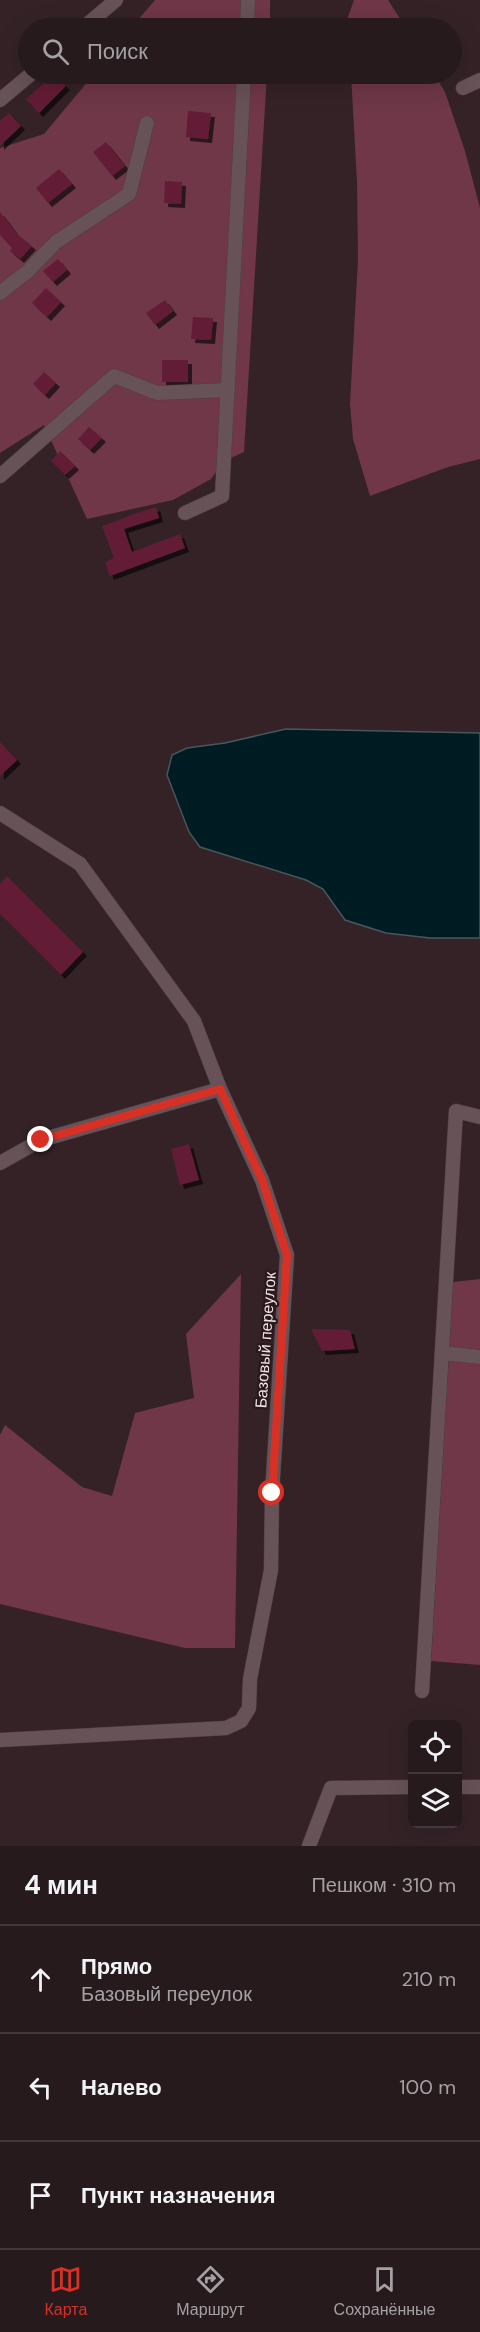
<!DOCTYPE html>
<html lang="ru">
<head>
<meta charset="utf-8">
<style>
	body { margin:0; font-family:"DM Sans",sans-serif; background:#33272a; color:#f1f3f6 }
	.controls { position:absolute; right:18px; bottom:18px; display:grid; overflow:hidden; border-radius:9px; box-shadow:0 6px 24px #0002 }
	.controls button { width:54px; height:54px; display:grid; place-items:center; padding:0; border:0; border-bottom:2px solid #43383b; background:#271a1d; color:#f1f3f6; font:30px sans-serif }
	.stop { position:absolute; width:18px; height:18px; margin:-14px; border:4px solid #d93025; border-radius:50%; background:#fff }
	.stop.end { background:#d93025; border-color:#fff; box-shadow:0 2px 6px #0008 }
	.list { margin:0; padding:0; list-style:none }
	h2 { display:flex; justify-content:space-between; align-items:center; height:78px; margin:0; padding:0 24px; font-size:26px }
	h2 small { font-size:20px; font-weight:400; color:#a4a1a4 }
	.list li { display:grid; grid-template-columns:39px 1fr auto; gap:18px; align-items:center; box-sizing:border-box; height:108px; padding:0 24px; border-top:2px solid #43383b }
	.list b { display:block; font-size:22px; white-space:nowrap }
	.list p { margin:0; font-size:20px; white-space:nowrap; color:#a4a1a4 }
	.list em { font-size:20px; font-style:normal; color:#a4a1a4 }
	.icon { flex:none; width:33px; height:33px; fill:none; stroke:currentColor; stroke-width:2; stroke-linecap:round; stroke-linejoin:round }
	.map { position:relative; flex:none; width:480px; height:1846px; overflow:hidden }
	.search { position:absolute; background:#271a1d; box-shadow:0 6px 24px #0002; left:18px; right:18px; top:18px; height:66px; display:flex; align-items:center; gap:15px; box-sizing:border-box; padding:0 21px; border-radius:33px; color:#a4a1a4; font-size:22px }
	.sheet { height:402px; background:#271a1d }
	nav { display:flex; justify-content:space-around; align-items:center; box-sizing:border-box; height:84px; border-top:2px solid #43383b; background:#271a1d; font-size:16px; color:#a4a1a4 }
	nav a { display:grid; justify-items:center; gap:3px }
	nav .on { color:#d93025 }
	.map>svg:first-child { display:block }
	.green { fill:#6f3748 }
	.water { fill:#001c23; stroke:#47575d; stroke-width:1.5 }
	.building { fill:#621d36; filter:url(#shadow) }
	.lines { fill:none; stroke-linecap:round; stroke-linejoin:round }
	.minor-casing { stroke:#4e3e43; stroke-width:15 }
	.minor { stroke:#675257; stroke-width:14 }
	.route { stroke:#d93025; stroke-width:8 }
	.labels { text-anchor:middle; stroke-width:4.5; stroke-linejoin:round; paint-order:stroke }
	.street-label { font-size:16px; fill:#eee1e4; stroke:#2a181d }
</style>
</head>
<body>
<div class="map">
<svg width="480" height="1846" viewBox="0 0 480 1846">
	<defs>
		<filter id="shadow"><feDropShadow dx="4" dy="4" stdDeviation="0" flood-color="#0009"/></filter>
	</defs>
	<rect width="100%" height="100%" fill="#342227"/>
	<!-- green -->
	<g class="green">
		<path d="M155 0H270V28H131Z"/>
		<path d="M354 0H388L406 28H348V17Z"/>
		<path d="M94 74H267L244 452 224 461 211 479 173 500 87 519 44 425 0 453V148L44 134Z"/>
		<path d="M351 74H434L445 92 465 151 480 208V459L448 467 370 496 353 439 350 404 358 259 357 182Z"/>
		<path d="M241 1274 235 1648H185L0 1604V1435L5 1425 82 1487 112 1496 135 1413 194 1398 186 1334Z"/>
		<path d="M480 1279V1665L431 1661 453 1282Z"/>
	</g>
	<!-- water -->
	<path class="water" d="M286 729 480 733V938H430L386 933 345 920 323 889 306 880 200 847 189 832 167 775 172 755 187 748 225 743Z"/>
	<!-- building -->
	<g class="building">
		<path d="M159 18 193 20 192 28H158Z"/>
		<path d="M54 74 66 86 39 113 26 99Z"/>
		<path d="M188 111 211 113 208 139 186 137Z"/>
		<path d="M9 113 21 126 0 146V121Z"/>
		<path d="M106 142 125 166 112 176 93 152Z"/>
		<path d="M59 169 72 184 48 203 36 188Z"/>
		<path d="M165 181 182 182 181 204 164 203Z"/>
		<path d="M0 212 16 233 32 246 20 259 10 251 12 248 0 235Z"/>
		<path d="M58 259 67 270 53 282 43 271Z"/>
		<path d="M46 288 61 302 47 317 32 303Z"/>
		<path d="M165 300 173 311 155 325 146 313Z"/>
		<path d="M193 317 213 318 211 340 191 339Z"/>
		<rect x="162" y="360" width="26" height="22"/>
		<path d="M44 372 56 383 45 395 33 384Z"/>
		<path d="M89 427 102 438 90 450 78 439Z"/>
		<path d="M60 451 75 466 65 475 51 461Z"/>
		<path d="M156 507 159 518 124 529 132 552 180 534 185 548 110 576 105 562 114 558 102 526 127 517V516Z"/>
		<path d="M0 742 17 760 0 776Z"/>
		<path d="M7 876 83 952 61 975 0 914V884Z"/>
		<path d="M189 1144 199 1180 180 1185 171 1149Z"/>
		<path d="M311 1329 350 1330 355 1349 322 1351Z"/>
	</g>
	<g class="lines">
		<!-- minor casing -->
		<g class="minor-casing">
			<g id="minor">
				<path d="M83 28 116 0"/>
				<path d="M247 28 248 0"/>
				<path d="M463 88 480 80"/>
				<path d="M0 100 31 74"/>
				<path d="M0 293 28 271 56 242 129 194 147 123"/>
				<path d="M0 476 114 376 157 393 228 390"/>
				<path d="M185 513 222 496 244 74"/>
				<path d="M0 813 80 864 194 1021 220 1089 262 1180 287 1255 272 1493 271 1570 250 1679 249 1708 241 1721 226 1728 0 1740"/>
				<path d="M0 1163 41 1140 220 1089"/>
				<path d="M442 1353 480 1357"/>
				<path d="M422 1691 456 1111 480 1117"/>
				<path d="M458 1787H480"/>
				<path d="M309 1846 331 1788 412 1787"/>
			</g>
		</g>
		<!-- minor -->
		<use href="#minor" class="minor"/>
	</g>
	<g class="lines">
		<!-- route -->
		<path class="route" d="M41 1140 220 1089 262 1180 287 1255 272 1493"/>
	</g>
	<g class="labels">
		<!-- street labels -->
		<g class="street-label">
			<text transform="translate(265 1340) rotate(-86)" y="6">Базовый переулок</text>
		</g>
	</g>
</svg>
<div class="controls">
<button><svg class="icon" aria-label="locate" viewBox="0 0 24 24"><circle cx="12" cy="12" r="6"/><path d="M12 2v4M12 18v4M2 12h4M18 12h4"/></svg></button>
<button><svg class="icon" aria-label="layers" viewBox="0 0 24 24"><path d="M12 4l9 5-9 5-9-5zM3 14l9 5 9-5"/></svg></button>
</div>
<div class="stop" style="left:272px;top:1493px"></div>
<div class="stop end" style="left:41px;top:1140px"></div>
<div class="search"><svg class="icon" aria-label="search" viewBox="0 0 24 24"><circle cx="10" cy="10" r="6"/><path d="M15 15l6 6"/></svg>Поиск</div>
</div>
<section class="sheet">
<h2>4 мин<small>Пешком · 310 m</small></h2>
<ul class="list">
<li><svg class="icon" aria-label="ahead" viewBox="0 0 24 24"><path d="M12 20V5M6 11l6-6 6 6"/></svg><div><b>Прямо</b><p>Базовый переулок</p></div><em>210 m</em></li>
<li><svg class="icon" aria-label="left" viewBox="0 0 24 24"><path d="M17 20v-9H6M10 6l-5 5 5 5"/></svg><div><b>Налево</b></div><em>100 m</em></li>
<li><svg class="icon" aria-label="arrive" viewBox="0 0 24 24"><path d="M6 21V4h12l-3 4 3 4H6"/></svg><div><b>Пункт назначения</b></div></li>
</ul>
</section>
<nav>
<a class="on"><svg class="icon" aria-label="map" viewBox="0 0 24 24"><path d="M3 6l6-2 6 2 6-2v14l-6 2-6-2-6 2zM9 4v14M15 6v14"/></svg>Карта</a>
<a><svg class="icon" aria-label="directions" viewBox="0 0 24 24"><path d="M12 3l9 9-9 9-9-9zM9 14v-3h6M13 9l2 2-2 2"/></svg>Маршрут</a>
<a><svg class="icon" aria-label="saved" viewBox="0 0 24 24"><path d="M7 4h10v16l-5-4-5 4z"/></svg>Сохранённые</a>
</nav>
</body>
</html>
